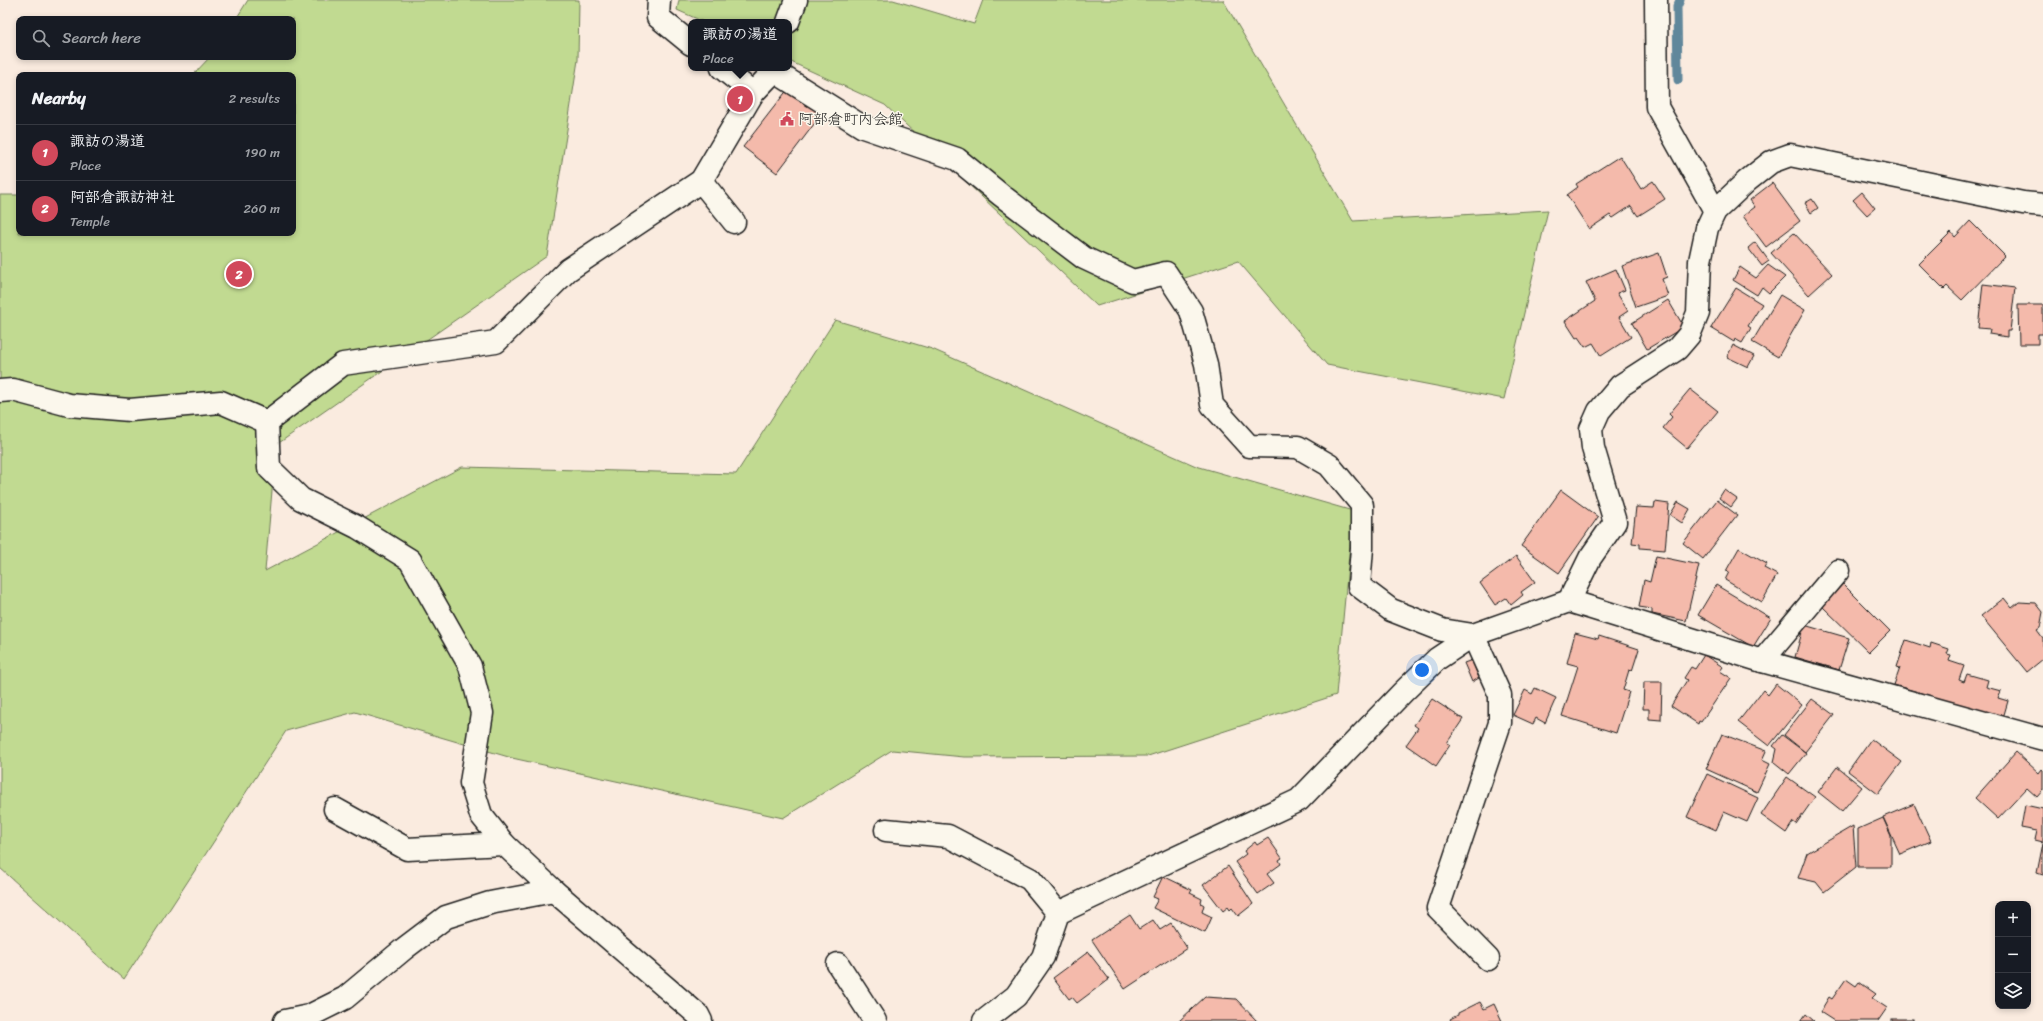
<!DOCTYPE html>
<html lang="en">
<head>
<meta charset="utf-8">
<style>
	body { margin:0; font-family:Sriracha,"Klee One",sans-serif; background:#242831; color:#f1f3f6 }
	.controls { position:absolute; right:12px; bottom:12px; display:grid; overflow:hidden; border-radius:8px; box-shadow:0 2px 6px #0003 }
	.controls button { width:36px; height:36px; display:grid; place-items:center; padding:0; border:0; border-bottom:1px solid #363941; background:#171b24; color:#f1f3f6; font:20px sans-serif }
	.you { position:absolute; left:1422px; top:670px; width:14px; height:14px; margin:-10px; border:3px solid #fff; border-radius:50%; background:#1a73e8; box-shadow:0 0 0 6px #1a73e833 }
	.badge { display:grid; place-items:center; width:26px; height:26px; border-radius:50%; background:#d1495b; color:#fff; font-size:13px; font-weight:700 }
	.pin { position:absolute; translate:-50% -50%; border:2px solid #fff; box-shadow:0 1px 4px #0006 }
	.popup { position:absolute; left:688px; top:19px; width:104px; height:52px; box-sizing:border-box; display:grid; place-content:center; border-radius:8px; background:#171b24; filter:drop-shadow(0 1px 3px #0005); font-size:13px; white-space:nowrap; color:#9ea1a6 }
	.popup b { font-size:15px; color:#f1f3f6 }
	.popup::after { content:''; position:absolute; left:50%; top:100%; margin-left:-8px; border:8px solid transparent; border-top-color:#171b24 }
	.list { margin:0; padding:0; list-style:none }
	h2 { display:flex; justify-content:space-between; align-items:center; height:52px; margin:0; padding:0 16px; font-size:17px }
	h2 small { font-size:13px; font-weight:400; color:#9ea1a6 }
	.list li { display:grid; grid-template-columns:26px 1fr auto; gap:12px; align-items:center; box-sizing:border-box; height:56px; padding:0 16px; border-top:1px solid #363941 }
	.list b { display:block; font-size:15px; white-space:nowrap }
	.list p { margin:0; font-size:13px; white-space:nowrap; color:#9ea1a6 }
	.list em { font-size:13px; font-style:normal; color:#9ea1a6 }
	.icon { flex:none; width:22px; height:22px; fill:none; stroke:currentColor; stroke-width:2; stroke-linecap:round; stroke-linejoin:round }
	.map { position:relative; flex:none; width:2043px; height:1021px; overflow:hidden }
	.search { position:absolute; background:#171b24; box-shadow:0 2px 6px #0003; left:16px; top:16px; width:280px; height:44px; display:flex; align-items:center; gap:10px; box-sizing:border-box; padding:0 14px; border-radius:8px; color:#9ea1a6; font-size:15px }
	.panel { position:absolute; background:#171b24; box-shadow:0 2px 6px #0003; left:16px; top:72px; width:280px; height:164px; border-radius:8px }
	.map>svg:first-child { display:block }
	.green { fill:#c1da91; stroke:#6e7b56 }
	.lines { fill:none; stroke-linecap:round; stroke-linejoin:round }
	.stream { stroke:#61879b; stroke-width:9 }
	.building { fill:#f4baab; stroke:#1c1c1c }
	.minor-casing { stroke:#1c1c1c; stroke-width:25 }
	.minor { stroke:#fbf7ec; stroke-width:22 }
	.labels { text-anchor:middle; stroke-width:3; stroke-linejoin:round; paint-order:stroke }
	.poi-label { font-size:15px; fill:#1c1c1c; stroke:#fbf7ec; text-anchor:start }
</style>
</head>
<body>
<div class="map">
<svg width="2043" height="1021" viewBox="0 0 2043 1021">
	<rect width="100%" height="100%" fill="#faebdf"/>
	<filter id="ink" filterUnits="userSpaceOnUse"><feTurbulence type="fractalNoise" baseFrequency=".025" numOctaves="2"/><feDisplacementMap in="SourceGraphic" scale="8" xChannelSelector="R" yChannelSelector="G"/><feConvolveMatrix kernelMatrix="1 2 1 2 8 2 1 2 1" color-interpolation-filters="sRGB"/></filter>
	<g filter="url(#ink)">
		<!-- green -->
		<g class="green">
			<path d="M248 0H579L578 60 547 256 276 445 265 571 462 467 736 474 835 320 932 349 1196 466 1353 511 1336 695 1148 756 964 757 892 750 783 818 512 758 355 712 286 731 124 979 0 868V195H19V233H293V75H193L210 57H293V19H236Z"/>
			<path d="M679 0H893L974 24 983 0H1223L1353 221 1548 210 1504 399 1327 365 1238 261 1097 306 885 105 789 61V22H704L677 10Z"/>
		</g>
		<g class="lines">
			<!-- stream -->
			<path class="stream" d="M1678 80 1677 7 1680 0"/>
		</g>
		<!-- building -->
		<g class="building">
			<path d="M788 89 821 115 777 173 743 147Z"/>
			<path d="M1620 156 1641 189 1653 181 1665 199 1638 216 1631 206 1613 218 1610 215 1589 229 1567 195 1578 187 1576 184Z"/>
			<path d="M1772 183 1800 221 1766 247 1743 216 1755 207 1750 200Z"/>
			<path d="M1862 192 1875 208 1867 215 1853 200Z"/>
			<path d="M1812 199 1818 208 1811 213 1805 203Z"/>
			<path d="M1970 221 2005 256 1962 300 1947 286 1944 289 1919 264 1951 232 1955 237Z"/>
			<path d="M1794 233 1832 274 1809 295 1771 253Z"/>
			<path d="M1755 242 1769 261 1762 266 1748 248Z"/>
			<path d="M1659 253 1667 277 1662 279 1668 296 1636 307 1622 266Z"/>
			<path d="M1768 265 1785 277 1769 293 1762 287 1757 295 1733 280 1740 267 1756 278Z"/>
			<path d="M1616 269 1625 290 1617 293 1628 311 1619 317 1631 337 1601 356 1593 343 1585 347 1578 337 1576 338 1565 321 1595 301 1586 282Z"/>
			<path d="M1983 284 2015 288 2010 331H2007V337L1989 334 1990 329 1978 328Z"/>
			<path d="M1736 288 1762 304 1748 326 1751 328 1742 343 1735 339 1734 342 1711 328Z"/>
			<path d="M1780 295 1805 310 1778 357 1752 342Z"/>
			<path d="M1668 300 1684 327 1647 349 1632 323Z"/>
			<path d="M2018 305H2043V334H2038V344H2019Z"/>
			<path d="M1733 345 1754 356 1748 367 1727 357Z"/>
			<path d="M1690 389 1718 411 1687 448 1663 428 1672 417 1669 414Z"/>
			<path d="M1561 490 1598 517 1559 573 1521 546Z"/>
			<path d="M1724 490 1737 499 1731 507 1719 498Z"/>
			<path d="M1717 500 1737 515 1703 559 1683 543Z"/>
			<path d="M1655 502 1669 504 1665 550 1640 548V544L1632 543 1636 507 1654 508Z"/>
			<path d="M1678 502 1690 509 1682 523 1670 515Z"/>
			<path d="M1739 548 1767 564 1764 568 1777 575 1762 602 1725 580 1729 572 1726 571Z"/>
			<path d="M1516 556 1535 582 1521 592 1523 595 1511 605 1506 598 1495 605 1480 583Z"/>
			<path d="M1656 556 1699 565 1686 621 1652 614V609L1639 607 1644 580 1650 582Z"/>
			<path d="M1843 584 1890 631 1869 652 1822 606Z"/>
			<path d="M1716 585 1771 618 1753 647 1698 615Z"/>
			<path d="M2004 598 2012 608 2019 602 2036 603 2043 612 2040 628 2037 630 2043 638V659L2027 672 1981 616Z"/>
			<path d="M1804 625 1849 638 1839 670 1795 657Z"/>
			<path d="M1575 633 1598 639 1599 636 1639 649 1632 671 1629 670 1623 690 1629 692 1616 733 1562 716 1578 666 1567 663Z"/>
			<path d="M1906 640 1930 648 1931 643 1949 649 1947 654 1951 655 1949 661 1964 666 1959 680 1964 682 1967 674 1988 680 1986 687 2001 691 1998 698 2008 701 2003 718 1894 685 1900 668 1897 667Z"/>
			<path d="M1704 655 1723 667 1720 671 1731 678 1701 722 1699 721 1698 724 1671 706 1687 680 1684 678 1691 667 1695 669Z"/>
			<path d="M1472 660 1479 678 1472 682 1464 663Z"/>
			<path d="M1644 682H1662L1661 720 1649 719V709H1643Z"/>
			<path d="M1776 684 1802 705 1769 746 1738 722 1763 690 1768 695Z"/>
			<path d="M1535 688 1556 698 1545 723 1536 718 1533 724 1513 715 1525 690 1532 694Z"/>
			<path d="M1432 699 1463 719 1447 743 1450 745 1436 766 1406 745 1418 728 1414 725Z"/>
			<path d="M1812 699 1834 715 1805 752 1784 735Z"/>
			<path d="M1722 734 1766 751 1762 760 1770 764 1757 792 1706 769Z"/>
			<path d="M1782 735 1806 753 1789 774 1774 762 1777 749 1773 746Z"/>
			<path d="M1871 739 1902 762 1878 794 1848 771Z"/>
			<path d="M2016 752 2039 773 2042 769 2043 770V790L2037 797 2027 788 1998 819 1975 798Z"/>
			<path d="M1837 767 1862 787 1842 811 1818 792Z"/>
			<path d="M1707 774 1758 798 1747 822 1724 812 1716 830 1687 817Z"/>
			<path d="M1787 777 1815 797 1796 824 1793 822 1786 833 1761 815Z"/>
			<path d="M1914 804 1931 841 1900 854 1883 817Z"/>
			<path d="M2025 805 2043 809V842L2035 840 2037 831 2021 828Z"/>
			<path d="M1883 818 1891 836V867H1858V829Z"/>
			<path d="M1853 826 1856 867 1824 892 1816 882 1798 878 1807 853Z"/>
			<path d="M1268 838 1282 858 1279 860 1281 864 1267 874 1274 883 1258 894 1235 862 1246 854 1244 851 1255 842 1257 845Z"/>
			<path d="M2043 843V875L2037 873Z"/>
			<path d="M1228 866 1253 904 1238 916 1232 908 1230 910 1228 907 1223 911 1203 885Z"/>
			<path d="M1163 876 1192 890 1190 893 1202 899 1201 903 1204 905 1202 912 1212 917 1205 933 1153 908 1158 899 1153 897Z"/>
			<path d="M1130 915 1139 929 1153 920 1160 930 1171 923 1187 948 1125 989 1092 940Z"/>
			<path d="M1088 952 1109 979 1077 1003 1072 997 1069 999 1053 978Z"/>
			<path d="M1846 979 1856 986 1859 982 1876 994 1872 998 1887 1008 1878 1021H1834L1820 1012 1829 997 1832 999Z"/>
			<path d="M1205 997 1236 999 1257 1021H1179Z"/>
			<path d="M1480 1002 1484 1009 1494 1004 1502 1021H1451L1450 1019 1458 1015V1013Z"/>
			<path d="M1806 1014 1814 1021H1801Z"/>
			<rect x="1892" y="1019" width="21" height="2"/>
		</g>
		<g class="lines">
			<!-- minor casing -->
			<g class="minor-casing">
				<g id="minor">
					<path d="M659 0 658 17 691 44"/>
					<path d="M1656 0 1657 107 1715 211"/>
					<path d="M788 22 796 0"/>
					<path d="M753 93 774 71 863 127 957 159 1001 195 1084 258 1133 281 1166 273 1191 311 1206 364 1212 405 1249 446 1298 447 1329 465 1362 505V548L1359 586 1391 610 1442 630 1473 635"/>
					<path d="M701 181 734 222"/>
					<path d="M0 391 13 390 69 405 130 410 221 402 267 422"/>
					<path d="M1569 601 1590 558 1615 522 1593 448 1591 429 1599 411 1620 386 1677 349 1689 335 1698 313 1700 261 1707 228 1715 211 1747 181 1771 162 1790 155 2023 203 2043 205"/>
					<path d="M1473 635 1500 695V723L1438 908 1488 959"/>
					<path d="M1762 661 1838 571"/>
					<path d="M335 809 407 849 504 844"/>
					<path d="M886 830 948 836 1030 879 1058 913"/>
					<path d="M838 964 875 1021"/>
					<path d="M285 1021 309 1016 345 998 405 948 446 917 490 903 554 891"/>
					<path d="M701 1021 698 1015 554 891 504 844 481 815 471 783 482 713 470 666 410 560 357 527 301 499 269 468 267 422 343 364 496 342 568 270 701 181 753 93 722 68"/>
					<path d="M984 1021 1016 996 1043 957 1058 913 1299 800 1403 692 1437 659 1473 635 1569 601 1762 661 2043 739"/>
				</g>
			</g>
			<!-- minor -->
			<use href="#minor" class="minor"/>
		</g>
	</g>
	<!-- icons -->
	<defs>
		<g id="civic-bare" transform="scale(1.08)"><path d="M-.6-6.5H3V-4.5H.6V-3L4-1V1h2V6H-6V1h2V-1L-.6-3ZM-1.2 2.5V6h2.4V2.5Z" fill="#d1495b" stroke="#fbf7ec" stroke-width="2.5" paint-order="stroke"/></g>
	</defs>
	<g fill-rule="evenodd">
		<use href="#civic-bare" x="787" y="119"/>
	</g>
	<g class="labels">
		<!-- poi labels -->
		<g class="poi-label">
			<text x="798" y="124">阿部倉町内会館</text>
		</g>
	</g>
</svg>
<div class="controls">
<button>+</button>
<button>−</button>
<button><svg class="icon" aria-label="layers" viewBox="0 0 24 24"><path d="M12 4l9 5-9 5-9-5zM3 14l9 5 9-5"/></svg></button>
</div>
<div class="you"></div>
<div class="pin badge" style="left:740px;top:99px">1</div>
<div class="popup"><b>諏訪の湯道</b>Place</div>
<div class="pin badge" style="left:239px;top:274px">2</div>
<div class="search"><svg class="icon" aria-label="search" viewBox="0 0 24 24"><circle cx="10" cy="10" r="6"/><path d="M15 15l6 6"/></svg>Search here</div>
<section class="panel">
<h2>Nearby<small>2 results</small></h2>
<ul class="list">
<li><span class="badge">1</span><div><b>諏訪の湯道</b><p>Place</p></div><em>190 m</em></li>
<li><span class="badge">2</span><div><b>阿部倉諏訪神社</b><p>Temple</p></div><em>260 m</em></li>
</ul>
</section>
</div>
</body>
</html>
